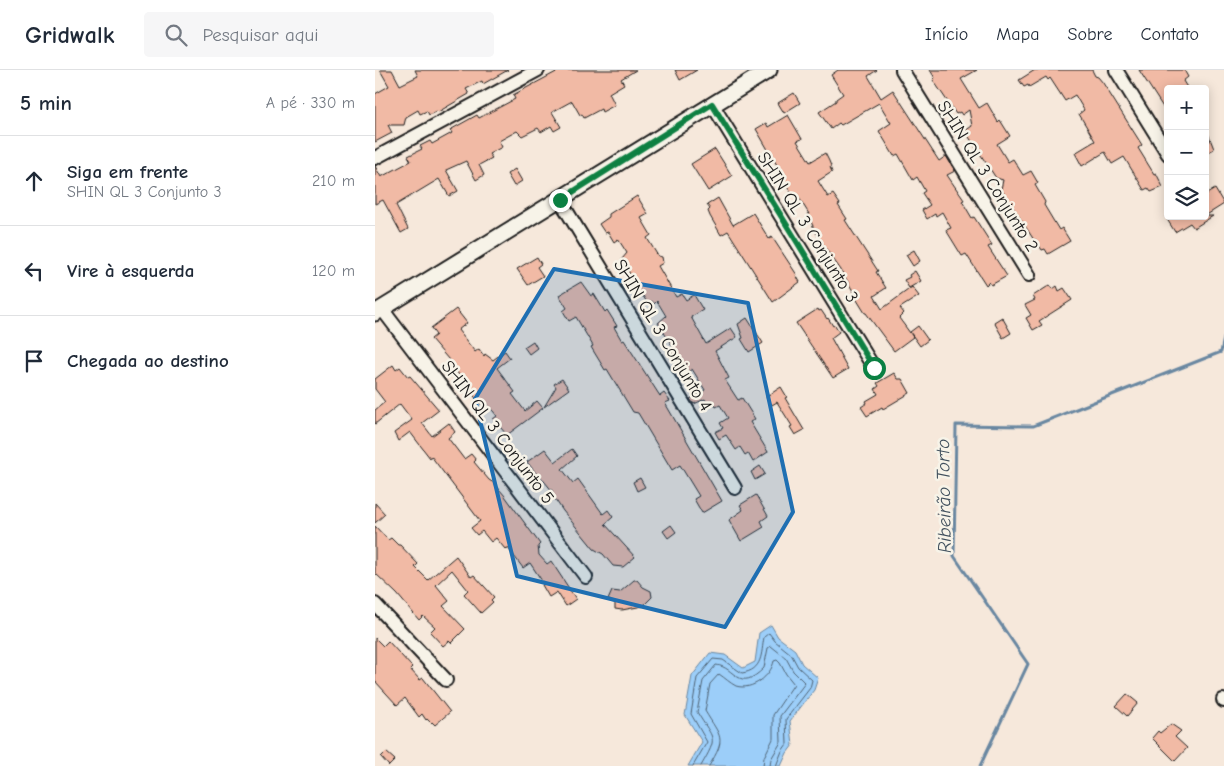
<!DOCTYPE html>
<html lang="pt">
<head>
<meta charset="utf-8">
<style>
	body { margin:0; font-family:"Comic Neue",sans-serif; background:#f6f6f7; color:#1f2937 }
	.controls { position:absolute; right:15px; top:15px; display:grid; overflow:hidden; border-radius:5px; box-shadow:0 2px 12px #0003 }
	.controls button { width:45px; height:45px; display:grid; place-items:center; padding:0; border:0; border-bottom:1px solid #e0e1e3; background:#fff; color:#1f2937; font:25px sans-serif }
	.stop { position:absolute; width:15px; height:15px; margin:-11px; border:4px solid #0b8043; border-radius:50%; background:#fff }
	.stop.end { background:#0b8043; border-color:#fff; box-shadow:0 1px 5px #0008 }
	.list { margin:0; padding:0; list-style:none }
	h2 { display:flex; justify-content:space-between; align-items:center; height:65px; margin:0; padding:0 20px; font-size:21px }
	h2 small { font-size:16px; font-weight:400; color:#747a83 }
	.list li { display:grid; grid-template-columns:32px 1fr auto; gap:15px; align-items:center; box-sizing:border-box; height:90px; padding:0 20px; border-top:1px solid #e0e1e3 }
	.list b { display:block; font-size:19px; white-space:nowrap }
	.list p { margin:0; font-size:16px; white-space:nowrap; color:#747a83 }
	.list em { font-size:16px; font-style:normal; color:#747a83 }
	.icon { flex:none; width:28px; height:28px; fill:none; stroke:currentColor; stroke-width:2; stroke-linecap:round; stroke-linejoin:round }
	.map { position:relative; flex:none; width:849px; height:696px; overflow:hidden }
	header { display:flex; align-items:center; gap:30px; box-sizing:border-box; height:70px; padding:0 25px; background:#fff; border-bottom:1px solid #e0e1e3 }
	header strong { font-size:24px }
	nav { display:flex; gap:28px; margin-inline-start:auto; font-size:18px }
	.search { width:350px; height:45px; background:#f6f6f7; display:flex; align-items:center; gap:12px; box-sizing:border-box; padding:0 18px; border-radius:5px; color:#747a83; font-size:19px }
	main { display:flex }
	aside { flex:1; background:#fff }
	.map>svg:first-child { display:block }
	.water { fill:#9ccef9; stroke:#6987a1 }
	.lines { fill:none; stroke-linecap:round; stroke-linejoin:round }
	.shore { stroke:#4f6374; stroke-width:1 }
	.stream { stroke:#6987a1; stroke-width:3 }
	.building { fill:#f1baa5; stroke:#1c1c1c }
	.minor-casing { stroke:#1c1c1c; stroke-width:16 }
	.tertiary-casing { stroke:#1c1c1c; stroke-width:19 }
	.minor { stroke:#f7f3e8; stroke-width:12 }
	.tertiary { stroke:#f7f3e8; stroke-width:15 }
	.route { stroke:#0b8043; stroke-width:6 }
	.marked { fill:#1f6fb2; fill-opacity:0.2; stroke:#1f6fb2; stroke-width:4; stroke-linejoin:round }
	.labels { text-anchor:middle; stroke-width:5; stroke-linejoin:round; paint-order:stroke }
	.street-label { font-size:18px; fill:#1c1c1c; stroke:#f7f3e8 }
	.water-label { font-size:19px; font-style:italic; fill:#42515e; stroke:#f7f3e8 }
</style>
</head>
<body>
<header>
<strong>Gridwalk</strong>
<div class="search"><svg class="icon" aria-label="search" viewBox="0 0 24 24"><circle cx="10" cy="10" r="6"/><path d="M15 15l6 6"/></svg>Pesquisar aqui</div>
<nav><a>Início</a><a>Mapa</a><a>Sobre</a><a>Contato</a></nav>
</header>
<main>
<aside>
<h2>5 min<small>A pé · 330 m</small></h2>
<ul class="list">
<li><svg class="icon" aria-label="ahead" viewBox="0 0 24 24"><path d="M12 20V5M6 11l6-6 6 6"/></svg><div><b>Siga em frente</b><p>SHIN QL 3 Conjunto 3</p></div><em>210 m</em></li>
<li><svg class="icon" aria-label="left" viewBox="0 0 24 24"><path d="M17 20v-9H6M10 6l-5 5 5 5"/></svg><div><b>Vire à esquerda</b></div><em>120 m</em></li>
<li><svg class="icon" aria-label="arrive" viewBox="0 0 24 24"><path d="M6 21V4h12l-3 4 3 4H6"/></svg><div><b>Chegada ao destino</b></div></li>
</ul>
</aside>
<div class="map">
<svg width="849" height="696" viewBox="0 0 849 696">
	<rect width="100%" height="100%" fill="#f6e8db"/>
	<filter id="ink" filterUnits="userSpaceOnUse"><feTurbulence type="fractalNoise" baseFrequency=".02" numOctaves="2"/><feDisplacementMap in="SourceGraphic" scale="10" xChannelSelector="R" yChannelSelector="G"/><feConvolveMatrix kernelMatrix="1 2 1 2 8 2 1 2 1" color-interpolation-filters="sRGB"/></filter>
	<g filter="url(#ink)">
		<!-- water -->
		<path class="water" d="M396 555 403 567 420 580 427 594 443 608 439 620 415 651 418 675 412 683 406 696H313L327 672 310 645 317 606 335 583 350 585 368 598 380 592 384 563Z"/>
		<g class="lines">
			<!-- shore -->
			<g class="shore">
				<path d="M318 696 332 672 316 644 322 608 338 589 348 590 367 603C388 600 386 584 389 567L394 563 400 571 416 584 423 597 437 610 435 618 411 649 412 674 407 681 401 696"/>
				<path d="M326 696C344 665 339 671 322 642L328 611 341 595C361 597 363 624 389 598L393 578 396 576 411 588 418 601 430 613 405 646 406 672 396 689 395 696"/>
				<path d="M334 696C352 667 346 668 330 641L335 614 344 604C350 608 355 613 361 616 377 621 396 606 399 591L402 590 405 593 411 604 419 614 398 645V669L389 687 388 696"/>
			</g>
			<!-- stream -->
			<path class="stream" d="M605 696 653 594 579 486 581 355 658 356 846 282 849 268"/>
		</g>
		<!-- building -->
		<g class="building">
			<path d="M5 0H17L25 15 43 6 40 0H133L108 14 107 11 91 19 94 24 63 42 62 41 54 45 52 41 45 44 43 40 31 47 29 55H13L17 63 0 72V24L14 16Z"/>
			<path d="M185 0H261L246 9 249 14 234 23 240 35 227 42 226 39 209 48 207 44 205 45 197 31 177 42 186 57 179 61 176 56 166 62 163 58 147 66 142 61 124 71 127 77 114 84 117 88 104 95 109 105 101 110 91 91 71 100 83 121 74 126 64 109 21 135 33 159 26 163 8 130 0 134V96L6 107 36 91 33 86 47 79 45 76 55 71 57 74 77 63 75 60 102 45 104 48 140 29 138 25Z"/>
			<path d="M300 0H322L305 10Z"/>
			<path d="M463 0H502L493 6 506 28 518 20 564 91 571 86 580 101 572 105 589 130 587 131 597 148 599 147 617 175 613 177 632 206 616 215 614 212 611 215 591 184 587 186 571 160 576 158 567 142 561 146 560 144 552 149 547 140 555 135 547 123 550 121 542 107 538 110 523 84 519 86 504 61 516 53 504 33 466 55 464 53 456 59 444 42 461 31V29L468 24 456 5Z"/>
			<path d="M555 0H602L586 9 604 38 612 33 623 52 625 50 635 66 622 74 633 92 638 89 648 105 656 101 663 113 660 115 670 132 669 135 684 160 687 158 695 171 673 184 670 179 667 180 660 169 659 170 626 119 628 110 621 108 590 61 597 56 594 40 587 45 585 42 581 44 558 10 560 8Z"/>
			<path d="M660 0H717L720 6 723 7 728 13 767 75 763 78 779 104 781 103 788 117 776 122 773 118 769 120 749 87 737 94 730 82 707 96 700 83 720 71 704 44 709 40 700 25 690 31 675 8 673 10 671 7 654 17 653 15 649 17 644 10Z"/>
			<path d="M764 0H809L813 7 808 11 813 19H793V45Z"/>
			<path d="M419 23 425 33 409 43 403 33Z"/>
			<path d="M413 45 427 69 422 71 435 92 450 83 454 91 456 96 455 97 457 102 443 111 453 127 458 124 465 134 463 135 472 149 470 150 503 201 501 202 511 218 499 226 507 239 537 217 544 226 525 238 529 243 524 248 538 267 519 281 491 243H490L477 222 478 221 466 200 446 172 432 144H434L421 123 418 125 412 117 408 119 399 106 406 102 381 59 391 53 393 57Z"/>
			<path d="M831 58 839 79 830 84V59Z"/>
			<path d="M340 79 357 106 333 121 316 94Z"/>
			<path d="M140 99 147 111 139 116 132 104Z"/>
			<path d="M840 119 849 134 830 146V125Z"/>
			<path d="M262 126 273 144 266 148 276 165 272 168 283 186 287 187 288 193 283 196 301 227 307 224 311 230 319 225 328 240 316 247 331 274 356 258 362 267 340 281 354 308 350 310 363 330 367 328 380 349 375 352 393 382 378 392 373 383 370 385 365 377 361 380 351 365 344 369 340 362 348 358 345 353 353 348 345 335 341 337 337 330 332 333 330 329 319 334 315 329 330 320 317 299 313 302 305 289 302 291 295 280 298 277 283 253 291 246 282 231 279 234 277 231 273 234 268 226 267 227 247 189 252 183 243 169 239 172 233 162 230 163 224 154 234 147V144Z"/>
			<path d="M343 128 358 155 378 143 394 169 397 167 422 205H421L425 212 398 232 353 161 346 165 335 146 333 141 335 139 332 135Z"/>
			<path d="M790 146H838L819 158 815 153 800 162Z"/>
			<path d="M539 180 545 191 538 196 531 185Z"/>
			<path d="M162 187 166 194 162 197 168 206 153 215 142 199Z"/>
			<path d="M540 201 546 211 534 218 529 210 535 207 534 205Z"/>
			<path d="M206 212 216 226 219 224 230 242 232 240 242 256 239 257 247 271 249 270 285 326 289 323 295 331 290 333 347 431 327 443 319 429 324 426 305 395 297 400 263 343 258 342 232 299 230 300 216 277 218 276 201 247 194 251 188 241 192 238 184 225Z"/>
			<path d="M675 215 678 219 682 216 684 221 689 218 697 230 664 251 667 255 658 260 651 248 656 245 650 235 660 230 658 226Z"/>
			<path d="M81 239 92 253 83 260 100 282 104 279 109 286 110 284 118 290 130 281 135 288 122 298 140 322 137 324 150 341 162 331 168 338 132 365 118 349 122 346 110 331 105 334 79 298 80 297 56 269 61 265 56 258Z"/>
			<path d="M443 239 444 241 446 240 452 249 453 248 458 256 460 255 464 262 456 268 473 299 458 308 421 253Z"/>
			<path d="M627 247 636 263 628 268 619 252Z"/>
			<path d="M372 248 388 273 374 282 366 269 368 268 363 254Z"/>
			<path d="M543 256 553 270 545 276 535 262Z"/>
			<path d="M158 271 162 278 154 284 149 277Z"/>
			<path d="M18 295 21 300 25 297 33 307 35 306 64 340 47 353 57 366 74 353 80 362 73 368 89 389 96 384 101 390 99 392 114 410 119 413 130 426 165 474 163 476 164 485 172 494 176 491 201 529 191 536 182 522 174 527 167 515 169 514 155 493 148 498 133 478 130 479 121 468 116 472 107 461 102 465 96 458 105 451 56 386 55 388 35 362 23 371 19 363 37 350 25 334 0 354V340L10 332 0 319V309Z"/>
			<path d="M519 303 523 309H527L535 323 508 339 507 337 492 346 486 337 492 333 491 331 503 324 500 319 504 316 502 313Z"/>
			<path d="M187 309 194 319 169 337 181 317 179 314Z"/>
			<path d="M406 317 412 327 410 328 429 360 420 365 415 357 417 356 402 332 397 335 391 327Z"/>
			<path d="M170 379 180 392 197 379 202 386 187 399 198 413 203 409 228 444 233 440 238 447 230 454 260 487 248 497 238 496 228 484 219 479 188 441 176 423 178 422 165 406 164 407 152 392Z"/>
			<path d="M385 396 390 404 380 410 376 402Z"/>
			<path d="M265 408 270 417 262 421 258 412Z"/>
			<path d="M381 425 393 446 386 451 389 457 366 471 354 450 368 440 365 435Z"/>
			<path d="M0 433 10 444 0 453Z"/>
			<path d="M296 455 301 462 293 468 288 461Z"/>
			<path d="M0 456 13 470 16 468 23 475H25L43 494 40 497 53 510 81 486 96 507 99 505 119 527 116 530 118 532 106 543 89 524 93 520 77 500 61 515 74 531 68 536 90 559 76 573 74 571 68 576 55 562 60 557 48 546 44 550 22 524 0 503Z"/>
			<path d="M259 510H262L268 517 276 521 277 527 268 536 247 540 240 539V533L233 530 237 521 245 522Z"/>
			<path d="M0 568 8 576 13 571 37 597 35 599 45 610 48 608 75 642 60 655 57 652 56 653 52 649 51 650 47 644 44 647 30 628 22 635 0 611Z"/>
			<path d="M752 624 763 633 752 646 741 636Z"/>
			<path d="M796 654 806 661 800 667 812 678 800 691 777 668 783 661 785 663Z"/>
			<path d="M11 682 20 690 14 696 6 687Z"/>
		</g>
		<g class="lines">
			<!-- minor casing -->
			<g class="minor-casing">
				<g id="minor">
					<path d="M527 0 654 205"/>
					<path d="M741 0 793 84"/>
					<path d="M337 34 499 298"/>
					<path d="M0 88 163 0"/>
					<path d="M185 130 360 418"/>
					<path d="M7 239 211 507"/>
					<path d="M0 534 71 610"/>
					<path d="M848 630 849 631"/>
				</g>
			</g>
			<!-- tertiary casing -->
			<g class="tertiary-casing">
				<path id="tertiary" d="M0 243 394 0"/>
			</g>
			<!-- minor -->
			<use href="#minor" class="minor"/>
			<!-- tertiary -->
			<use href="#tertiary" class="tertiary"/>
		</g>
	</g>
	<g class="lines" filter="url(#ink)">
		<!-- route -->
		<path class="route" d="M185 130 337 34 421 170 499 298"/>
	</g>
	<!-- marked area -->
	<path class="marked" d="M179 199 373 233 418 442 350 557 142 506 100 329Z"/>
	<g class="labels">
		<!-- street labels -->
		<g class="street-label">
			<text transform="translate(613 106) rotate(58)" y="6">SHIN QL 3 Conjunto 2</text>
			<text transform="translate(433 157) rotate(58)" y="6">SHIN QL 3 Conjunto 3</text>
			<text transform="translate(288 265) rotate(59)" y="6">SHIN QL 3 Conjunto 4</text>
			<text transform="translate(123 362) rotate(53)" y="6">SHIN QL 3 Conjunto 5</text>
		</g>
		<!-- water labels -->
		<g class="water-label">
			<text transform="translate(568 426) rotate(-91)" y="7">Ribeirão Torto</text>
		</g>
	</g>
</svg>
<div class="controls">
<button>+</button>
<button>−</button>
<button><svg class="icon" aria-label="layers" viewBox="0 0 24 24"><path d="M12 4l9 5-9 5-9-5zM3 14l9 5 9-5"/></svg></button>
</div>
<div class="stop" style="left:499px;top:298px"></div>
<div class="stop end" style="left:185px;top:130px"></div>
</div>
</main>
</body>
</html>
